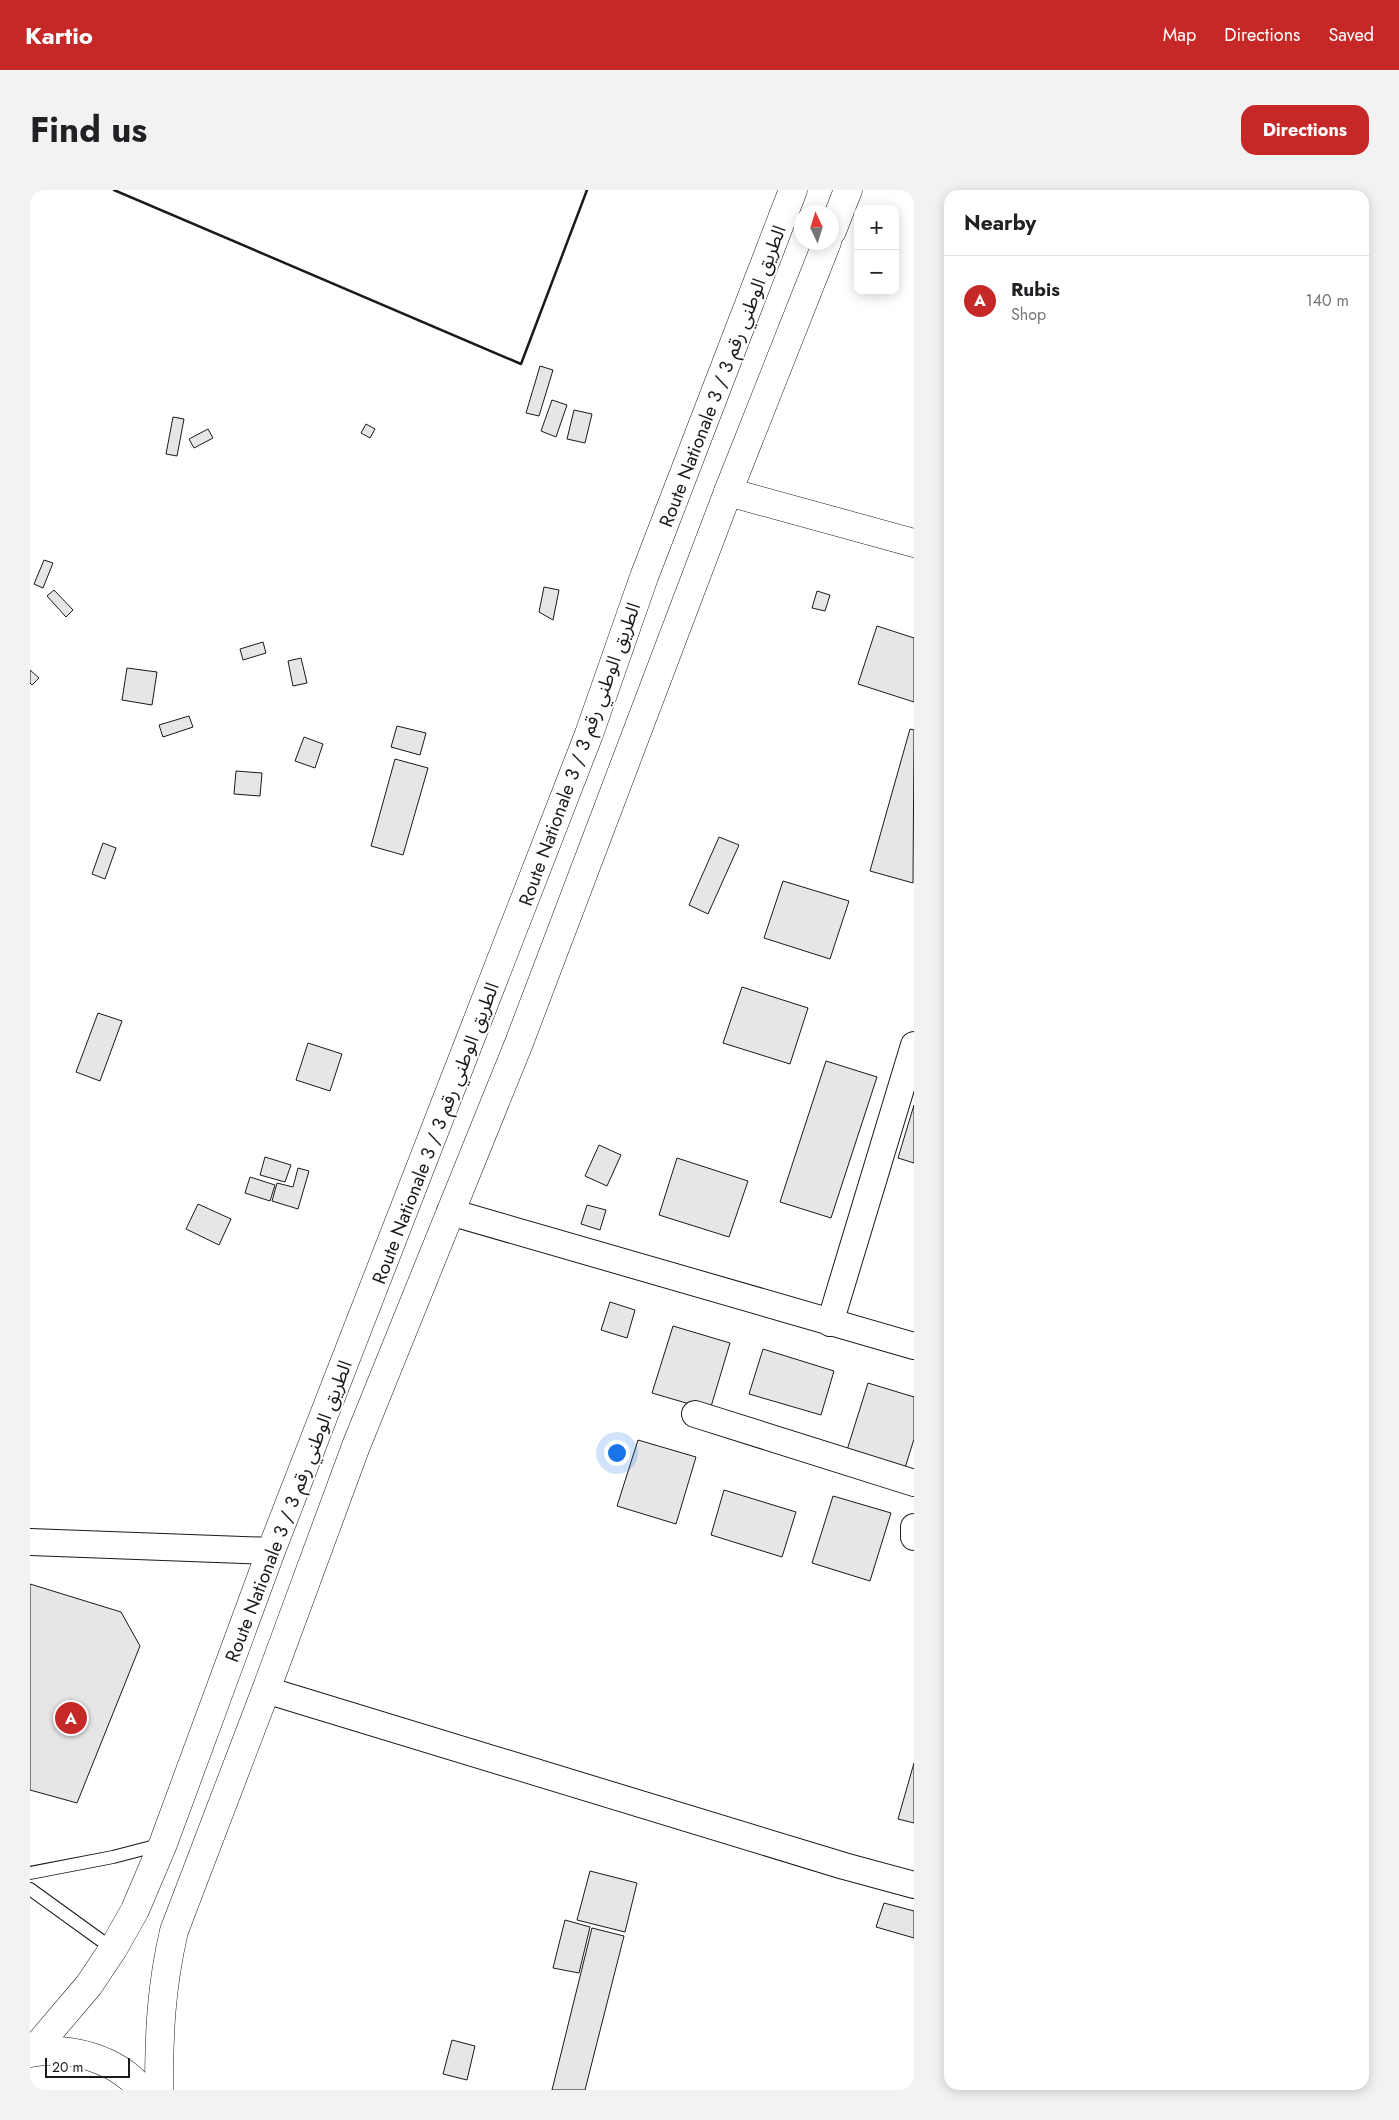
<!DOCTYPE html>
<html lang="en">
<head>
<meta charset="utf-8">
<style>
	body { margin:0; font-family:Jost,"Noto Sans Arabic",sans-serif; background:#f2f2f2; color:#202124 }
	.controls { position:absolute; right:15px; top:15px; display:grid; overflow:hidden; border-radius:10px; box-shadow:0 2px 12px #0003 }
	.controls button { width:45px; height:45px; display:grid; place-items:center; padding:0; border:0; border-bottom:1px solid #e0e0e0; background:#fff; color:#202124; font:25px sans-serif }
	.compass { position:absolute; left:764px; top:15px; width:45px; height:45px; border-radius:50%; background:#fff; box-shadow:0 2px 12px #0003; rotate:356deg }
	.scale { position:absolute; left:15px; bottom:12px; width:85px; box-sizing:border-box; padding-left:5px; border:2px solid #1a1a1a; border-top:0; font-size:14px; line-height:18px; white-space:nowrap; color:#1a1a1a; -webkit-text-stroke:4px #fff; paint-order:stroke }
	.you { position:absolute; left:586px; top:1262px; width:18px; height:18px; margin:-12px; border:4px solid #fff; border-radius:50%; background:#1a73e8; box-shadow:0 0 0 8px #1a73e833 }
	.badge { display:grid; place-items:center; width:32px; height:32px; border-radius:50%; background:#c62828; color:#fff; font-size:16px; font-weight:700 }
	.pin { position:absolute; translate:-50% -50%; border:2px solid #fff; box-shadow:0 1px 5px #0006 }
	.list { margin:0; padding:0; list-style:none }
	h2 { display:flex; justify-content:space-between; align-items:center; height:65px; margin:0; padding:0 20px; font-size:21px }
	h2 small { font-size:16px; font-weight:400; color:#757577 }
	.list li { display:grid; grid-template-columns:32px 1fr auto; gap:15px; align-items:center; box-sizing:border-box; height:90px; padding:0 20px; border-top:1px solid #e0e0e0 }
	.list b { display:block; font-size:19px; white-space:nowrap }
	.list p { margin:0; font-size:16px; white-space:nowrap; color:#757577 }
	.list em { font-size:16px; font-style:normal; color:#757577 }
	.map { position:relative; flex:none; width:884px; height:1900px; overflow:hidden; border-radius:15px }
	header { display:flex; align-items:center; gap:30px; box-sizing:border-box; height:70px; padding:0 25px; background:#c62828; color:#fff }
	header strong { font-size:24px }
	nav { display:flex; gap:28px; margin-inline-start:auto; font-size:18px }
	.intro { display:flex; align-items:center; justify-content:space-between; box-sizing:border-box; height:120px; padding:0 30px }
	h1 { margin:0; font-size:35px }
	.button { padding:12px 22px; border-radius:15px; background:#c62828; color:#fff; font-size:18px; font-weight:700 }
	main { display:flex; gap:30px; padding:0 30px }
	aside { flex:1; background:#fff; border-radius:15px; box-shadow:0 2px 12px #0003 }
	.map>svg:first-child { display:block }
	.building { fill:#e6e6e6; stroke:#1a1a1a }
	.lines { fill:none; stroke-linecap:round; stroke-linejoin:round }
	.service-casing { stroke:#1a1a1a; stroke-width:14 }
	.minor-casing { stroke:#1a1a1a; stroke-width:28 }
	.tertiary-casing { stroke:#1a1a1a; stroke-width:29 }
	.trunk-casing { stroke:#1a1a1a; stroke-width:29 }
	.service { stroke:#fff; stroke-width:12 }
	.minor { stroke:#fff; stroke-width:26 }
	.tertiary { stroke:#fff; stroke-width:28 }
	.trunk { stroke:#fff; stroke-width:28 }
	.wall { stroke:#1a1a1a; stroke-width:2.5 }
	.labels { text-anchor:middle; stroke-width:4; stroke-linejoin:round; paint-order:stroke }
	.street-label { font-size:19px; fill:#1a1a1a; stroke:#fff }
</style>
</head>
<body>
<header>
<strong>Kartio</strong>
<nav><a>Map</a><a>Directions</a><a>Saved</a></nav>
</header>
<div class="intro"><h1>Find us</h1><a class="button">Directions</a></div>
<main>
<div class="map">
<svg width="884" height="1900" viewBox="0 0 884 1900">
	<rect width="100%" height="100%" fill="#fff"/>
	<!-- building -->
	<g class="building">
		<path d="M510 176 523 180 509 226 496 223Z"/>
		<path d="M522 210 537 215 526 247 511 241Z"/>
		<path d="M544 220 562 224 555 253 537 249Z"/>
		<path d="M143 227 154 229 147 266 136 264Z"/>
		<path d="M336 234 345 239 340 248 331 243Z"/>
		<path d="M178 239 183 248 164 258 159 249Z"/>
		<path d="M14 370 23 373 13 398 4 394Z"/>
		<path d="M514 397 529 400 523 430 509 422Z"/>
		<path d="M24 400 43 420 36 427 17 406Z"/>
		<path d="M787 401 800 405 795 421 782 418Z"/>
		<path d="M847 436 884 448V512L828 494Z"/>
		<path d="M233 452 236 463 213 470 210 459Z"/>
		<path d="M271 468 277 493 263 496 258 471Z"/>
		<path d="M97 478 127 482 122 515 92 510Z"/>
		<path d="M0 480 9 488 2 495 0 493Z"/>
		<path d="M159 526 163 537 133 547 129 535Z"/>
		<path d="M367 536 396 543 390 565 361 557Z"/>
		<path d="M880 539 884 540 883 693 840 681Z"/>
		<path d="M274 547 293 554 285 578 265 571Z"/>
		<path d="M365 569 398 578 373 665 341 656Z"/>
		<path d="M206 581 232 583 230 606 204 604Z"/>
		<path d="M689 647 709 655 678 724 659 715Z"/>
		<path d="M73 653 86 658 75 689 62 684Z"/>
		<path d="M753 691 819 711 800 769 734 748Z"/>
		<path d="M712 797 778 818 760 874 693 853Z"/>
		<path d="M68 823 92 831 70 891 46 882Z"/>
		<path d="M278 853 312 864 300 901 266 890Z"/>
		<path d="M796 871 847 887 801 1028 750 1012Z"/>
		<path d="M884 915V973L868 968Z"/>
		<path d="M569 955 591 965 577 996 555 986Z"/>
		<path d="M235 967 261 975 255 992 230 985Z"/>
		<path d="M647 968 718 991 699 1047 629 1025Z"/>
		<path d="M268 978 279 981 268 1019 242 1011 247 993 263 997Z"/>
		<path d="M220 987 245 995 240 1011 215 1003Z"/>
		<path d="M168 1014 201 1029 189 1055 156 1039Z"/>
		<path d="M557 1015 576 1020 570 1040 551 1034Z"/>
		<path d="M580 1112 605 1120 597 1148 571 1140Z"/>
		<path d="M643 1136 700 1153 680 1220 622 1203Z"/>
		<path d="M733 1159 804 1181 791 1225 719 1204Z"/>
		<path d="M838 1193 884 1207V1249L875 1278 817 1260Z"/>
		<path d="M608 1250 666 1267 646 1334 587 1316Z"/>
		<path d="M694 1300 766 1322 752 1367 681 1345Z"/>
		<path d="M803 1306 861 1323 840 1391 782 1373Z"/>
		<path d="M0 1394 91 1422 110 1456 47 1613 0 1600Z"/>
		<path d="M884 1573V1633L868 1629Z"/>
		<path d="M560 1681 607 1693 595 1742 547 1730Z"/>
		<path d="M854 1713 884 1721V1748L846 1737Z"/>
		<path d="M535 1730 560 1737 549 1783 523 1778Z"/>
		<path d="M562 1738 594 1746 555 1900H522Z"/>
		<path d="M422 1850 445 1856 437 1890 413 1884Z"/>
	</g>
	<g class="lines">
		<!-- service casing -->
		<g class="service-casing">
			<g id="service">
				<path d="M0 1683 83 1667 133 1654"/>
				<path d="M0 1699 83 1759"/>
			</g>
		</g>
		<!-- minor casing -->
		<g class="minor-casing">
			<g id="minor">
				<path d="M420 1022 884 1156"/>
				<path d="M800 1133 884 855"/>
				<path d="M665 1224 884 1293"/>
				<path d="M884 1337V1347"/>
				<path d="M0 1352 241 1361"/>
				<path d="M236 1500 814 1676 884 1695"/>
			</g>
		</g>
		<!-- tertiary casing -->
		<g class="tertiary-casing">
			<path id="tertiary" d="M698 302 884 353"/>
		</g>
		<!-- trunk casing -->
		<g class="trunk-casing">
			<g id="trunk">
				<path d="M802 41 818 0"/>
				<path d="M2 1862 59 1795 83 1759 105 1720 133 1654 241 1361 559 544 614 387 763 0"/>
				<path d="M0 1863C39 1855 87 1869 112 1900"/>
				<path d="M129 1900C129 1843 131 1797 144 1741L236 1500 326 1256 489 853 698 302 797 52"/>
			</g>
		</g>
		<!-- service -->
		<use href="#service" class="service"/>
		<!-- minor -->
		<use href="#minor" class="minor"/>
		<!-- tertiary -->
		<use href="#tertiary" class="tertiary"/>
		<!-- trunk -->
		<use href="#trunk" class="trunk"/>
		<!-- wall -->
		<path class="wall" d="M84 0 491 174 557 0"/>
	</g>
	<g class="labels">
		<!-- street labels -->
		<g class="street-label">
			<text transform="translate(692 186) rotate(-69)" y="7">Route Nationale 3 / الطريق الوطني رقم 3</text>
			<text transform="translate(549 564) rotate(-70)" y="7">Route Nationale 3 / الطريق الوطني رقم 3</text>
			<text transform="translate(405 943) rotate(-69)" y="7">Route Nationale 3 / الطريق الوطني رقم 3</text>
			<text transform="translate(258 1321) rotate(-69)" y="7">Route Nationale 3 / الطريق الوطني رقم 3</text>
		</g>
	</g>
</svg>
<div class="controls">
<button>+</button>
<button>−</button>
</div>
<svg class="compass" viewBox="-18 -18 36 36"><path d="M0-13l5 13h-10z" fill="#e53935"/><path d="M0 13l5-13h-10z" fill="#757577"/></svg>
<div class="scale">20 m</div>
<div class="you"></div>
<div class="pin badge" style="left:41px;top:1528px">A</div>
</div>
<aside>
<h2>Nearby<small></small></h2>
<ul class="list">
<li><span class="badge">A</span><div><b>Rubis</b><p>Shop</p></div><em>140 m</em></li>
</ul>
</aside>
</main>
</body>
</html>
